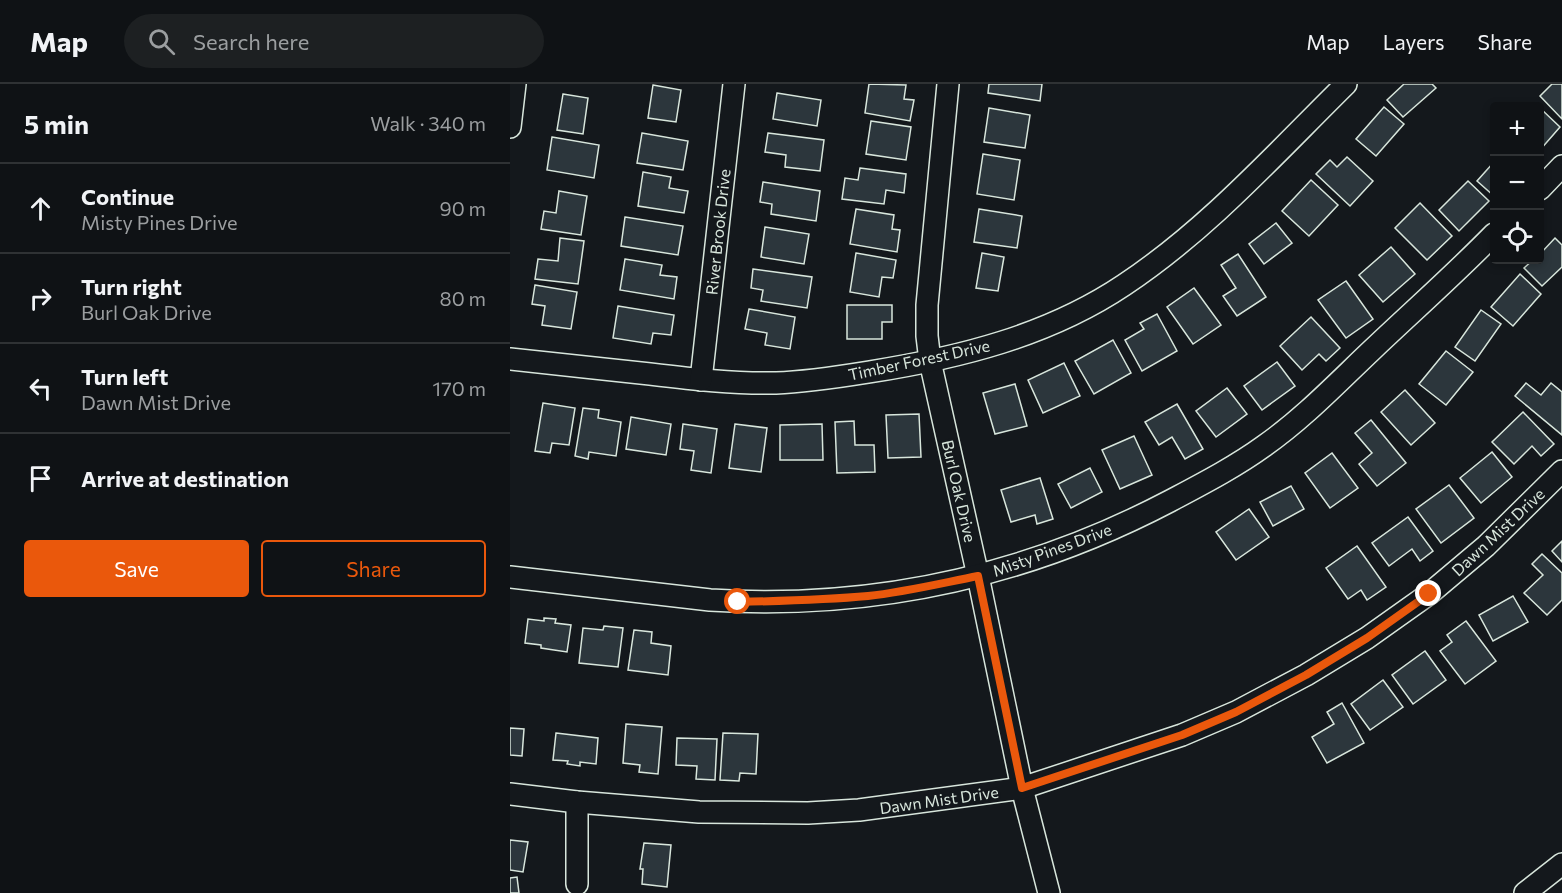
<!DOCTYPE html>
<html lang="en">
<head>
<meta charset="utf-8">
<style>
	body { margin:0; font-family:Commissioner,sans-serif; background:#1d2022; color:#f1f3f6 }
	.controls { position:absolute; right:18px; top:18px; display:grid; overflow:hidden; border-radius:6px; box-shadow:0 3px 9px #0003 }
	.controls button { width:54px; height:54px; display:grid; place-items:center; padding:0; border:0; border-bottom:2px solid #2f3234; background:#0f1215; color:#f1f3f6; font:30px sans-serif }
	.stop { position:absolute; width:18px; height:18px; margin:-14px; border:4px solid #ea580c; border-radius:50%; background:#fff }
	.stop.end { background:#ea580c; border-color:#fff; box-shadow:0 2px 6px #0008 }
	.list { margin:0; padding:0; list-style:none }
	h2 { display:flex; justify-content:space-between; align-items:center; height:78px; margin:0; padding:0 24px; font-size:26px }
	h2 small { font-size:20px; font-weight:400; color:#9b9ea0 }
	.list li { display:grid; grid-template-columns:39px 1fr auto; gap:18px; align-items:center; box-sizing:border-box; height:90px; padding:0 24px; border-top:2px solid #2f3234 }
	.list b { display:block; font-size:22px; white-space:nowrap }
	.list p { margin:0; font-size:20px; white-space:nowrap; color:#9b9ea0 }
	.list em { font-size:20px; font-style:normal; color:#9b9ea0 }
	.actions { display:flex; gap:12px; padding:18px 24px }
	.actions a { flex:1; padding:14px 0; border:2px solid #ea580c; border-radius:6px; text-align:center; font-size:21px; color:#ea580c }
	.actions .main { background:#ea580c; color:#fff }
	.icon { flex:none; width:33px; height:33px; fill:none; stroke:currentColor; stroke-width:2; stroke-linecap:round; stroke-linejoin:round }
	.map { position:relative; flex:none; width:1052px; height:809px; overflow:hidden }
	header { display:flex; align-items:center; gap:36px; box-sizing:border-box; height:84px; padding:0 30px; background:#0f1215; border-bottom:2px solid #2f3234 }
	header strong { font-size:28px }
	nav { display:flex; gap:33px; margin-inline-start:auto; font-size:21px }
	.search { width:420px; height:54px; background:#1d2022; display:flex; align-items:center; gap:15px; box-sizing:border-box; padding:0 21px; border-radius:33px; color:#9b9ea0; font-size:22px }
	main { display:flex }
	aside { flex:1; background:#0f1215 }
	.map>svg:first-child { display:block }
	.building { fill:#2c363c; stroke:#d8e6dc; stroke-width:1.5 }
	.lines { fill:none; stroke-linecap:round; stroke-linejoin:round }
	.minor-casing { stroke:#d8e6dc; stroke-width:24 }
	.minor { stroke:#14181c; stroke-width:21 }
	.route { stroke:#ea580c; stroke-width:8 }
	.labels { text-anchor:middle; stroke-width:4.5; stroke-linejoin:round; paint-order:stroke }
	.street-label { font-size:16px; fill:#d8e6dc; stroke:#14181c }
</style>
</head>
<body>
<header>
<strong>Map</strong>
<div class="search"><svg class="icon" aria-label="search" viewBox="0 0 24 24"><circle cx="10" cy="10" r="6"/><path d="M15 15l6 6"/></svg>Search here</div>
<nav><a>Map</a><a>Layers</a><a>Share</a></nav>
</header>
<main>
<aside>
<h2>5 min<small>Walk · 340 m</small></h2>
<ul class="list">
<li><svg class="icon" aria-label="ahead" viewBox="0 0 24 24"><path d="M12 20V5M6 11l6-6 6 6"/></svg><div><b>Continue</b><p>Misty Pines Drive</p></div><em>90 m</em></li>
<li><svg class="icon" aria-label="right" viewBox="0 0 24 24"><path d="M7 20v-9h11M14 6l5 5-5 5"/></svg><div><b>Turn right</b><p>Burl Oak Drive</p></div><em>80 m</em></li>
<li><svg class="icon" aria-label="left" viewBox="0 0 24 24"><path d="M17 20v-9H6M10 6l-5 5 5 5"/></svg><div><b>Turn left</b><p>Dawn Mist Drive</p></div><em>170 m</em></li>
<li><svg class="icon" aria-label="arrive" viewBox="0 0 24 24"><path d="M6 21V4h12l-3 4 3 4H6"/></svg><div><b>Arrive at destination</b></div></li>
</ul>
<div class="actions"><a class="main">Save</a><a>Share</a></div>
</aside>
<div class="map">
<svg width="1052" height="809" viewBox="0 0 1052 809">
	<rect width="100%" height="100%" fill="#14181c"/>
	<!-- building -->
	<g class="building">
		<path d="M359 0 396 1 394 15 404 16 400 37 355 29Z"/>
		<path d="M479 0H532L530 17 478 9Z"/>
		<path d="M894 0H922L926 4 893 33 877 16Z"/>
		<path d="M1042 0H1052V35L1030 12Z"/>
		<path d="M143 1 171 6 166 38 138 34Z"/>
		<path d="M267 9 311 16 307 42 263 35Z"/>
		<path d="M53 10 78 14 73 50 47 46Z"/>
		<path d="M874 23 894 40 866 72 846 55Z"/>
		<path d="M479 24 520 31 515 64 474 58Z"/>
		<path d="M1030 24 1050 43 1030 66Z"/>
		<path d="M361 37 401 43 396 76 356 70Z"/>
		<path d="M132 49 178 57 173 86 127 79Z"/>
		<path d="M258 49 314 56 310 87 275 83 276 71 255 68Z"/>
		<path d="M42 53 89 61 84 94 37 86Z"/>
		<path d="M473 70 510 76 504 116 467 110Z"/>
		<path d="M837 73 863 97 840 122 806 90 820 76 827 83Z"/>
		<path d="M984 78V112L967 97Z"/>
		<path d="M350 84 396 90 394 109 376 106 374 120 332 115 335 94 348 96Z"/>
		<path d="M133 88 161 93 159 104 178 107 174 129 128 122Z"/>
		<path d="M801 96 828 121 799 152 772 127Z"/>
		<path d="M958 97 979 117 949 147 929 126Z"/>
		<path d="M253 98 310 107 306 137 261 130 262 120 250 118Z"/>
		<path d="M49 107 77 112 71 151 31 145 34 127 46 129Z"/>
		<path d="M910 119 942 152 917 176 885 144Z"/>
		<path d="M346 125 384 131 382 145 390 146 387 168 340 160Z"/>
		<path d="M469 125 512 132 507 164 464 158Z"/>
		<path d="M115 133 173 142 168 171 111 162Z"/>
		<path d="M766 139 782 159 754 180 739 160Z"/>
		<path d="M255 143 299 150 294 180 251 173Z"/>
		<path d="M50 154 74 157 68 200 25 195 28 175 48 177Z"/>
		<path d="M1045 154 1052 161V183L1032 202 1014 184 1023 176H1030V170Z"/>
		<path d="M881 163 905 190 873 218 849 191Z"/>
		<path d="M346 169 386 176 383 194 372 193 369 213 340 208Z"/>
		<path d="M472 169 494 173 488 207 466 204Z"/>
		<path d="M728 170 756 213 727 232 713 212 726 204 711 181Z"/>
		<path d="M115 175 152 181 150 191 167 193 164 215 110 206Z"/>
		<path d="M243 185 302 193 297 224 251 217 253 206 241 204Z"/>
		<path d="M1010 190 1031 210 1003 242 981 223Z"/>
		<path d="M836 197 863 235 836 254 808 216Z"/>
		<path d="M25 201 67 208 61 245 32 241 35 222 22 220Z"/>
		<path d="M684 204 711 241 683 260 657 223Z"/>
		<path d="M337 221H382V238H372V255H337Z"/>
		<path d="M108 222 164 231 161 251 143 249 141 260 103 254Z"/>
		<path d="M239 225 285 233 280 265 255 261 257 249 235 245Z"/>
		<path d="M971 226 991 240 965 277 945 263Z"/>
		<path d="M647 230 667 267 632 287 615 256 634 245 630 239Z"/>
		<path d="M801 233 830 264 816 277 809 270 792 286 770 262Z"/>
		<path d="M603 256 621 289 584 310 565 277Z"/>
		<path d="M936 267 963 288 936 321 909 300Z"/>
		<path d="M767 278 785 302 752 326 734 302Z"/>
		<path d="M554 279 570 312 533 329 518 296Z"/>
		<path d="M1016 299 1031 311 1041 299 1052 308V351L1005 312Z"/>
		<path d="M505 300 517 342 485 350 473 309Z"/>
		<path d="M717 304 737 330 706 353 686 327Z"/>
		<path d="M895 306 925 339 901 361 871 328Z"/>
		<path d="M33 319 65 324 59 361 42 359 40 369 25 367Z"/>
		<path d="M667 320 693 365 675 375 662 353 649 361 635 338Z"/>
		<path d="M73 324 89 326 88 334 111 338 106 372 79 368 78 375 65 372Z"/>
		<path d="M1013 328 1044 360 1031 372 1022 362 1004 380 982 358Z"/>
		<path d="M409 330 411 373 378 374 376 331Z"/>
		<path d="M121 333 161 340 156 371 116 365Z"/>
		<path d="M861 336 896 379 867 402 849 380 862 369 845 349Z"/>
		<path d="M344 337 345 361H364L365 388 327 389 325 338Z"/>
		<path d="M173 340 207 345 201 389 181 386 184 367 170 365Z"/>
		<path d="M225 340 257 344 251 388 219 384Z"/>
		<path d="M312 340 313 376H270V341Z"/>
		<path d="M624 352 642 391 610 405 592 366Z"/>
		<path d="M982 368 1002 393 971 419 950 394Z"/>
		<path d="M822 369 848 404 820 424 795 389Z"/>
		<path d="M580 384 592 408 561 424 548 400Z"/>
		<path d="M530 394 543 435 527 440 525 431 501 438 491 406Z"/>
		<path d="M939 401 964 434 931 459 906 425Z"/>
		<path d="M781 402 794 425 763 442 750 418Z"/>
		<path d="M739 425 759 453 726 476 706 448Z"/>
		<path d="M898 433 923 467 910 477 902 465 879 482 862 459Z"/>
		<path d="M1052 457V478L1042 467Z"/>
		<path d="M847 462 876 503 857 516 851 506 838 515 816 484Z"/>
		<path d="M1032 470 1052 489V516L1037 531 1014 509 1033 491 1022 480Z"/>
		<path d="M1003 512 1018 538 983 557 969 531Z"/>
		<path d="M34 534 46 535 45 539 61 541 57 568 31 564V561L15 559 18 535 34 537Z"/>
		<path d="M956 537 986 577 955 600 930 567 942 558 937 551Z"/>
		<path d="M94 542 113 544 108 583 69 579 73 544 93 546Z"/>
		<path d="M124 546 142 548 141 559 161 562 158 591 118 586Z"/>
		<path d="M915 567 936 596 903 620 882 591Z"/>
		<path d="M873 596 893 623 860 646 841 620Z"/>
		<path d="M832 619 854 659 817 679 802 653 824 640 817 628Z"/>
		<path d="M116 640 152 643 148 690 129 688 130 681 113 679Z"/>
		<path d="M0 644 14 645 12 672 0 671Z"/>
		<path d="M46 649 88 654 86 680 70 678V682L57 680 58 677 43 676Z"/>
		<path d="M213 649 248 650 246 690 230 689 229 697 210 696Z"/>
		<path d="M167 654 207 655 205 696 186 695 187 682 166 681Z"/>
		<path d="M0 756 18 758 13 788 0 786Z"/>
		<path d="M134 759 161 761 157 803 132 800 133 785H130Z"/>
		<path d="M7 793 9 809H0V794Z"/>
	</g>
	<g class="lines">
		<!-- minor casing -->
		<g class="minor-casing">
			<g id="minor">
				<path d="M438 0 417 221V252L420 277 468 492 512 704 539 809"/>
				<path d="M0 43 5 0"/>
				<path d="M1030 105 1052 82"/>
				<path d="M0 275C47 280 93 285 140 290 182 295 224 300 266 299 297 298 328 293 359 288 448 274 538 252 614 201 697 146 765 70 836 0"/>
				<path d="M191 296 224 0"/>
				<path d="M0 493 200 516C362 526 517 492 660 417 692 400 725 383 754 362 794 334 828 298 863 265 903 227 945 190 984 150"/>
				<path d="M0 710 67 718 189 728 298 729 349 726 512 704 672 651 726 628 796 591 857 554 919 510 976 462 1052 387"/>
				<path d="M67 800V718"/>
				<path d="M1015 809 1052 780"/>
			</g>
		</g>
		<!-- minor -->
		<use href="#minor" class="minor"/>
	</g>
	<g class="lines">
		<!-- route -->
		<path class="route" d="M228 518C272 517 315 516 358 512 395 508 432 499 468 492L512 704 672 651 726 628 796 591 857 554 919 510"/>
	</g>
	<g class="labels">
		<!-- street labels -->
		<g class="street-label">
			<text transform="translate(208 148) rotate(-84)" y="6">River Brook Drive</text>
			<text transform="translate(409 276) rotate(-12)" y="6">Timber Forest Drive</text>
			<text transform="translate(449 407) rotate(77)" y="6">Burl Oak Drive</text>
			<text transform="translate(988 448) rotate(-43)" y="6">Dawn Mist Drive</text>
			<text transform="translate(542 466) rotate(-20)" y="6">Misty Pines Drive</text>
			<text transform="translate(429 716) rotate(-8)" y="6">Dawn Mist Drive</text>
		</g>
	</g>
</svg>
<div class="controls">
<button>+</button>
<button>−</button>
<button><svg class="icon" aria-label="locate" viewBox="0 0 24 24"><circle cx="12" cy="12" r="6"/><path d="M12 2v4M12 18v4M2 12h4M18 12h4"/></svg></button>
</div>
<div class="stop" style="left:228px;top:518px"></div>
<div class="stop end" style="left:919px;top:510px"></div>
</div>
</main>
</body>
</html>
